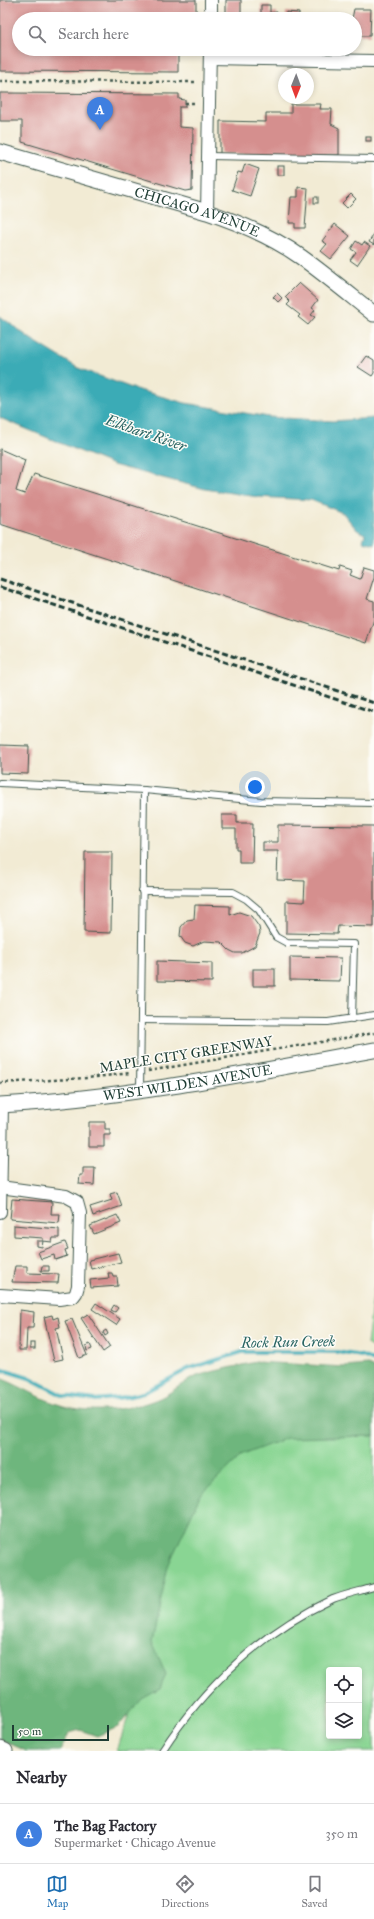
<!DOCTYPE html>
<html lang="en">
<head>
<meta charset="utf-8">
<style>
	body { margin:0; font-family:"IM FELL Great Primer",serif; background:#f2f2f3; color:#2b2b33 }
	.controls { position:absolute; right:12px; bottom:12px; display:grid; overflow:hidden; border-radius:4px; box-shadow:0 2px 6px #0003 }
	.controls button { width:36px; height:36px; display:grid; place-items:center; padding:0; border:0; border-bottom:1px solid #e1e1e2; background:#fff; color:#2b2b33; font:20px sans-serif }
	.compass { position:absolute; left:278px; top:68px; width:36px; height:36px; border-radius:50%; background:#fff; box-shadow:0 2px 6px #0003; rotate:181deg }
	.scale { position:absolute; left:12px; bottom:10px; width:97px; box-sizing:border-box; padding-left:4px; border:2px solid #1f3d34; border-top:0; font-size:11px; line-height:14px; white-space:nowrap; color:#1f3d34; -webkit-text-stroke:3px #fdfcf7; paint-order:stroke }
	.you { position:absolute; left:255px; top:787px; width:14px; height:14px; margin:-10px; border:3px solid #fff; border-radius:50%; background:#1a73e8; box-shadow:0 0 0 6px #1a73e833 }
	.badge { display:grid; place-items:center; width:26px; height:26px; border-radius:50%; background:#1f6fb2; color:#fff; font-size:13px; font-weight:700 }
	.pin { position:absolute; translate:-50% -33px; filter:drop-shadow(0 1px 2px #0008) }
	.pin::after { content:''; position:absolute; top:21px; width:14px; height:12px; background:inherit; clip-path:polygon(0 0,100% 0,50% 100%) }
	.list { margin:0; padding:0; list-style:none }
	h2 { display:flex; justify-content:space-between; align-items:center; height:52px; margin:0; padding:0 16px; font-size:17px }
	h2 small { font-size:13px; font-weight:400; color:#7c7c81 }
	.list li { display:grid; grid-template-columns:26px 1fr auto; gap:12px; align-items:center; box-sizing:border-box; height:60px; padding:0 16px; border-top:1px solid #e1e1e2 }
	.list b { display:block; font-size:15px; white-space:nowrap }
	.list p { margin:0; font-size:13px; white-space:nowrap; color:#7c7c81 }
	.list em { font-size:13px; font-style:normal; color:#7c7c81 }
	.icon { flex:none; width:22px; height:22px; fill:none; stroke:currentColor; stroke-width:2; stroke-linecap:round; stroke-linejoin:round }
	.map { position:relative; flex:none; width:374px; height:1751px; overflow:hidden }
	.search { position:absolute; background:#fff; box-shadow:0 2px 6px #0003; left:12px; right:12px; top:12px; height:44px; display:flex; align-items:center; gap:10px; box-sizing:border-box; padding:0 14px; border-radius:22px; color:#7c7c81; font-size:15px }
	.sheet { height:112px; background:#fff }
	nav { display:flex; justify-content:space-around; align-items:center; box-sizing:border-box; height:56px; border-top:1px solid #e1e1e2; background:#fff; font-size:11px; color:#7c7c81 }
	nav a { display:grid; justify-items:center; gap:2px }
	nav .on { color:#1f6fb2 }
	.map>svg:first-child { display:block }
	.green { fill:#89d593; stroke:#548964; fill-rule:evenodd }
	.forest { fill:#6eb67d; stroke:#467a58 }
	.water { fill:#3aabb6; stroke:#2c7475 }
	.lines { fill:none; stroke-linecap:round; stroke-linejoin:round }
	.stream { stroke:#3aabb6; stroke-width:4 }
	.building { fill:#d58f8e }
	.service-casing { stroke:#3f574c; stroke-width:8 }
	.minor-casing { stroke:#3f574c; stroke-width:14 }
	.tertiary-casing { stroke:#3f574c; stroke-width:17 }
	.path { stroke:#3f574c; stroke-width:2.5; stroke-dasharray:3 3; stroke-linecap:butt }
	.service { stroke:#fff; stroke-width:6 }
	.minor { stroke:#fff; stroke-width:12 }
	.tertiary { stroke:#fff; stroke-width:15 }
	.rail { stroke:#1f3d34; stroke-width:3; stroke-dasharray:6 3; stroke-linecap:butt }
	.labels { text-anchor:middle; stroke-width:3; stroke-linejoin:round; paint-order:stroke }
	.street-label { font-size:14px; fill:#1f3d34; stroke:#fdfcf7 }
	.water-label { font-size:15px; font-style:italic; fill:#286462; stroke:#fdfcf7 }
</style>
</head>
<body>
<div class="map">
<svg width="374" height="1751" viewBox="0 0 374 1751">
	<rect width="100%" height="100%" fill="#fdfcf7"/>
	<filter id="ink" filterUnits="userSpaceOnUse"><feTurbulence type="fractalNoise" baseFrequency=".025" numOctaves="2"/><feDisplacementMap in="SourceGraphic" scale="8" xChannelSelector="R" yChannelSelector="G"/><feConvolveMatrix kernelMatrix="1 2 1 2 8 2 1 2 1" color-interpolation-filters="sRGB"/></filter>
	<filter id="wash" filterUnits="userSpaceOnUse"><feTurbulence type="fractalNoise" baseFrequency=".012" numOctaves="4" result="noise"/><feDisplacementMap in="SourceGraphic" scale="16" xChannelSelector="R" yChannelSelector="G"/><feGaussianBlur stdDeviation="0.9" result="paint"/><feColorMatrix in="noise" values="0 0 0 0 0 0 0 0 0 0 0 0 0 0 0 0 0 1.4 0 .05"/><feComposite in="paint" operator="in"/></filter>
	<g filter="url(#wash)">
		<rect width="100%" height="100%" fill="#f2ebd4"/>
		<!-- green -->
		<g class="green">
			<path d="M374 1287V1349L367 1344Z"/>
			<path d="M374 1431V1751H117L142 1674 163 1565 194 1494 237 1452 286 1434ZM329 1670H359V1736H329Z"/>
		</g>
		<!-- forest -->
		<path class="forest" d="M256 1362 345 1367 368 1365 374 1368V1436L287 1438 242 1455 200 1496 168 1566 152 1642 166 1674 160 1689 142 1699 118 1727 97 1736 80 1730 69 1733 60 1751H26L0 1739V1378C24 1387 47 1404 73 1408 100 1413 135 1409 160 1398 173 1392 185 1380 200 1375 218 1370 237 1366 256 1362Z"/>
		<!-- water -->
		<path class="water" d="M0 316 31 339 78 368 132 388 185 403 269 417 333 421 374 418V544L363 541 365 534 357 530 343 513 311 500 258 497 205 489 113 465 0 418Z"/>
		<g class="lines">
			<!-- stream -->
			<path class="stream" d="M0 1369 29 1378 64 1396 95 1400 126 1397 143 1393 188 1369 242 1352H337L362 1356 374 1361"/>
		</g>
		<g id="blocks">
			<!-- building -->
			<g class="building">
				<path d="M0 0H196V19H19V49H178V72L0 71Z"/>
				<rect x="226" y="0" width="15" height="19"/>
				<path d="M261 5H270V13L277 12V19H261Z"/>
				<path d="M354 9H371L370 36H360V31H355V19H352Z"/>
				<path d="M286 12 299 13V19H286Z"/>
				<path d="M0 93 179 94V99L185 100V107H179V127L193 128 192 190 185 191 22 142V121H0Z"/>
				<path d="M291 104H321L320 109H332L331 124 339 128V155L220 154V121L266 122V113H291Z"/>
				<rect x="366" y="137" width="5" height="4"/>
				<path d="M245 164 259 169 250 196 232 190 238 172 242 173Z"/>
				<rect x="277" y="166" width="7" height="9"/>
				<path d="M298 187 308 188 305 228H295V223H289L291 197H298Z"/>
				<path d="M351 194 356 199 347 208 342 203Z"/>
				<rect x="314" y="197" width="4" height="6"/>
				<path d="M335 224 350 236 331 259 321 251 327 244 322 241Z"/>
				<path d="M374 234V245L369 242Z"/>
				<path d="M356 241 362 245 364 242 370 246 357 265 350 260 356 252 351 249Z"/>
				<path d="M299 283 318 300 312 308 315 310 311 315 315 317 308 325 298 317 300 315 287 305 290 302 285 297Z"/>
				<path d="M277 293 282 298 278 302 273 297Z"/>
				<path d="M366 356 374 361V373L372 376 358 367Z"/>
				<path d="M0 449 25 460 16 491 25 494 34 474 339 571 340 567 352 571 350 575 360 579 364 567 374 570V577L367 599 374 601V619L366 643 0 524Z"/>
				<path d="M0 745 29 746 28 774 0 773Z"/>
				<path d="M222 815H237V823H253L252 863H239V849H236V829H222Z"/>
				<path d="M278 825 374 826V927L338 926 337 934 286 933V901L304 902 305 881 277 880 278 851H263V842H278Z"/>
				<path d="M85 852H112L111 933 84 932Z"/>
				<path d="M195 905 230 906V915L239 912 251 916 259 927 260 933 255 946 242 953H235L229 950 221 942 204 941 193 946 185 943 180 936 181 927 187 920 194 919Z"/>
				<path d="M290 957 341 958 340 981 290 980Z"/>
				<path d="M157 961 212 963V982L157 981Z"/>
				<rect x="253" y="969" width="22" height="17"/>
				<path d="M89 1122H105V1129H110V1135H104V1147H89Z"/>
				<path d="M83 1168H95L94 1185 79 1184 80 1175H83Z"/>
				<path d="M117 1192 122 1206 93 1216 90 1207 112 1200 110 1194Z"/>
				<path d="M12 1199 52 1202 51 1214H60L59 1223 10 1219Z"/>
				<path d="M117 1215 121 1223 94 1234 90 1226Z"/>
				<path d="M14 1225 59 1229V1238H53L52 1242 43 1241V1238L14 1236Z"/>
				<path d="M37 1241H43L42 1247 37 1246Z"/>
				<path d="M65 1242 68 1249 65 1250 67 1256 55 1260 54 1255 41 1259 38 1252Z"/>
				<path d="M118 1253 121 1262 91 1269 89 1260Z"/>
				<path d="M15 1266H27V1273L59 1274 58 1283 12 1282Z"/>
				<path d="M42 1266H49V1271H41Z"/>
				<path d="M108 1273H112L113 1277H117L118 1286 91 1288 90 1280 109 1278Z"/>
				<path d="M96 1303 120 1319 116 1325 92 1309Z"/>
				<path d="M114 1305 118 1308 115 1312 111 1310Z"/>
				<path d="M20 1310 34 1312 33 1328H27L26 1350H19Z"/>
				<path d="M88 1314 110 1347 103 1352 81 1318Z"/>
				<path d="M52 1315 53 1319 58 1317 60 1327 56 1328 63 1359 54 1361 44 1317Z"/>
				<path d="M72 1319 87 1355 79 1358 65 1321Z"/>
				<path d="M106 1330 108 1334 105 1336 103 1332Z"/>
				<rect x="30" y="1343" width="5" height="6"/>
				<path d="M90 1344 92 1349 87 1351 86 1346Z"/>
			</g>
		</g>
	</g>
	<g filter="url(#ink)">
		<use href="#blocks" fill-opacity="0" stroke="#3f574c" stroke-width="1"/>
		<g class="lines">
			<!-- service casing -->
			<g class="service-casing">
				<g id="service">
					<path d="M208 156 374 159"/>
					<path d="M0 783 144 790 261 801 374 803"/>
					<path d="M142 891 233 892 246 899 259 910 276 937 287 943 354 944 352 1019"/>
					<path d="M141 1020 328 1022 374 1015"/>
					<path d="M140 1090 144 790"/>
					<path d="M162 1751C204 1686 262 1632 333 1599 346 1594 361 1591 374 1587"/>
				</g>
			</g>
			<!-- minor casing -->
			<g class="minor-casing">
				<g id="minor">
					<path d="M211 19V0"/>
					<path d="M210 58 374 61"/>
					<path d="M207 212 210 49"/>
					<path d="M0 1212 2 1105"/>
					<path d="M0 1295 59 1299 73 1297 76 1293 78 1286 80 1213 77 1202 66 1196 0 1187"/>
				</g>
			</g>
			<!-- tertiary casing -->
			<g class="tertiary-casing">
				<g id="tertiary">
					<path id="s1" d="M0 152 207 212C240 223 273 237 301 257 326 275 350 295 374 314"/>
					<path id="s2" d="M0 1105C126 1098 250 1073 374 1050"/>
					<path d="M0 1749 5 1751"/>
				</g>
			</g>
			<!-- path -->
			<g class="path">
				<path d="M0 81 197 82"/>
				<path d="M185 103H196"/>
				<path d="M148 1071 374 1033"/>
				<path d="M0 1083 87 1078 131 1073"/>
			</g>
			<!-- service -->
			<use href="#service" class="service"/>
			<!-- minor -->
			<use href="#minor" class="minor"/>
			<!-- tertiary -->
			<use href="#tertiary" class="tertiary"/>
			<!-- rail -->
			<g class="rail">
				<path d="M0 579 374 703"/>
				<path d="M0 587 374 712"/>
			</g>
		</g>
	</g>
	<g class="labels">
		<!-- street labels -->
		<g class="street-label">
			<text dy="5" stroke="none"><textPath href="#s1" startOffset="206">CHICAGO AVENUE</textPath></text>
			<text transform="translate(186 1054) rotate(-9)" y="5">MAPLE CITY GREENWAY</text>
			<text dy="5" stroke="none"><textPath href="#s2" startOffset="189">WEST WILDEN AVENUE</textPath></text>
		</g>
		<!-- water labels -->
		<g class="water-label">
			<text transform="translate(146 433) rotate(19)" y="5">Elkhart River</text>
			<text transform="translate(288 1342) rotate(-1)" y="5">Rock Run Creek</text>
		</g>
	</g>
</svg>
<div class="controls">
<button><svg class="icon" aria-label="locate" viewBox="0 0 24 24"><circle cx="12" cy="12" r="6"/><path d="M12 2v4M12 18v4M2 12h4M18 12h4"/></svg></button>
<button><svg class="icon" aria-label="layers" viewBox="0 0 24 24"><path d="M12 4l9 5-9 5-9-5zM3 14l9 5 9-5"/></svg></button>
</div>
<svg class="compass" viewBox="-18 -18 36 36"><path d="M0-13l5 13h-10z" fill="#e53935"/><path d="M0 13l5-13h-10z" fill="#7c7c81"/></svg>
<div class="scale">50 m</div>
<div class="you"></div>
<div class="pin badge" style="left:100px;top:130px;background:#3f7fe0">A</div>
<div class="search"><svg class="icon" aria-label="search" viewBox="0 0 24 24"><circle cx="10" cy="10" r="6"/><path d="M15 15l6 6"/></svg>Search here</div>
</div>
<section class="sheet">
<h2>Nearby<small></small></h2>
<ul class="list">
<li><span class="badge" style="background:#3f7fe0">A</span><div><b>The Bag Factory</b><p>Supermarket · Chicago Avenue</p></div><em>350 m</em></li>
</ul>
</section>
<nav>
<a class="on"><svg class="icon" aria-label="map" viewBox="0 0 24 24"><path d="M3 6l6-2 6 2 6-2v14l-6 2-6-2-6 2zM9 4v14M15 6v14"/></svg>Map</a>
<a><svg class="icon" aria-label="directions" viewBox="0 0 24 24"><path d="M12 3l9 9-9 9-9-9zM9 14v-3h6M13 9l2 2-2 2"/></svg>Directions</a>
<a><svg class="icon" aria-label="saved" viewBox="0 0 24 24"><path d="M7 4h10v16l-5-4-5 4z"/></svg>Saved</a>
</nav>
</body>
</html>
